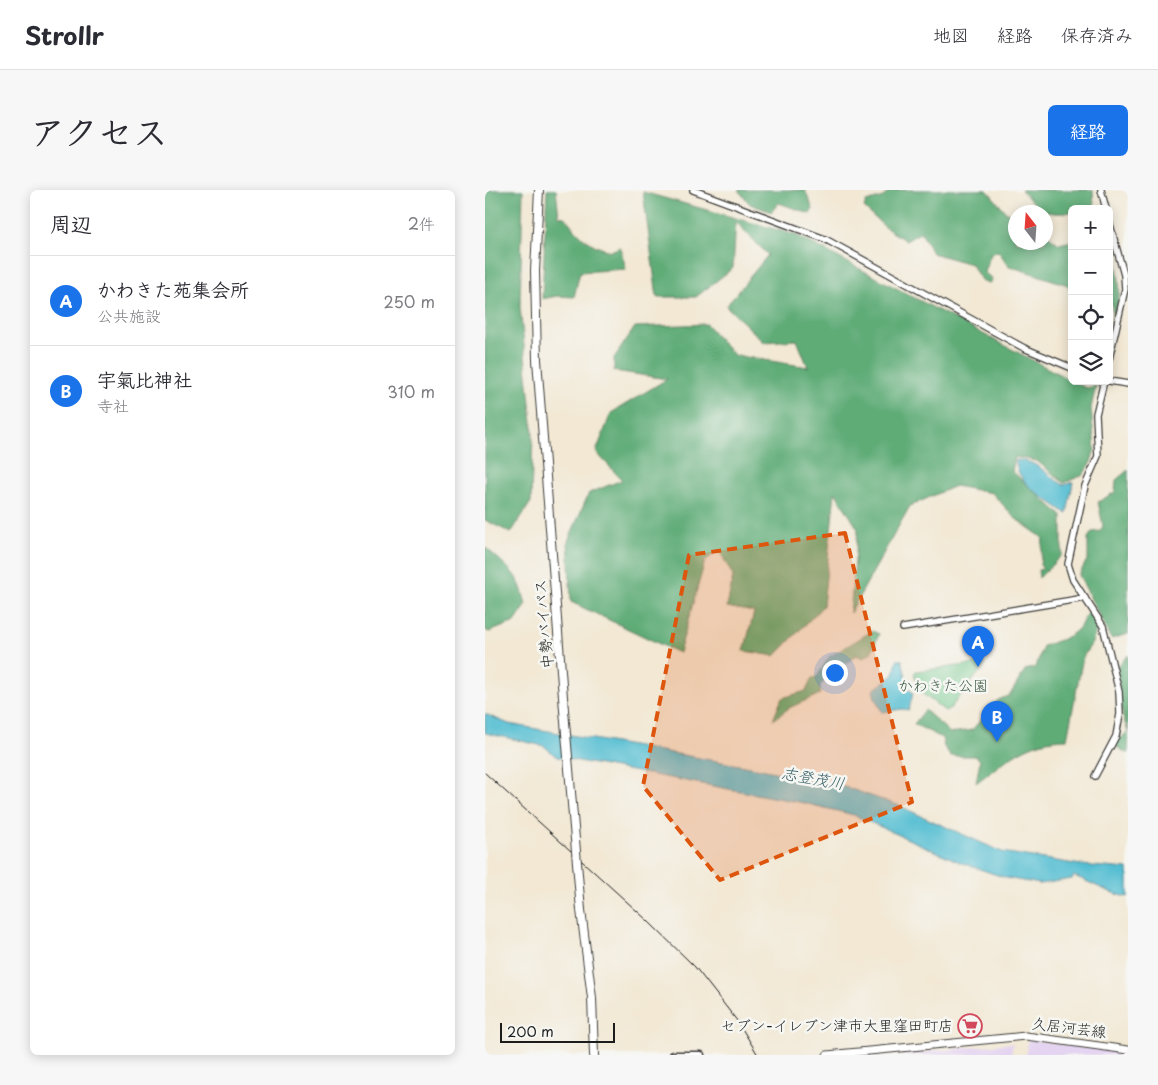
<!DOCTYPE html>
<html lang="ja">
<head>
<meta charset="utf-8">
<style>
	body { margin:0; font-family:"Playpen Sans","Klee One",sans-serif; background:#f7f7f7; color:#2b2b33 }
	.controls { position:absolute; right:15px; top:15px; display:grid; overflow:hidden; border-radius:8px; box-shadow:0 2px 12px #0003 }
	.controls button { width:45px; height:45px; display:grid; place-items:center; padding:0; border:0; border-bottom:1px solid #e1e1e2; background:#fff; color:#2b2b33; font:25px sans-serif }
	.compass { position:absolute; left:523px; top:15px; width:45px; height:45px; border-radius:50%; background:#fff; box-shadow:0 2px 12px #0003; rotate:343deg }
	.scale { position:absolute; left:15px; bottom:12px; width:115px; box-sizing:border-box; padding-left:5px; border:2px solid #1c1c1c; border-top:0; font-size:14px; line-height:18px; white-space:nowrap; color:#1c1c1c; -webkit-text-stroke:4px #f6f6f2; paint-order:stroke }
	.you { position:absolute; left:349px; top:482px; width:18px; height:18px; margin:-12px; border:4px solid #fff; border-radius:50%; background:#1a73e8; box-shadow:0 0 0 8px #1a73e833 }
	.badge { display:grid; place-items:center; width:32px; height:32px; border-radius:50%; background:#1a73e8; color:#fff; font-size:16px; font-weight:700 }
	.pin { position:absolute; translate:-50% -41px; filter:drop-shadow(0 1px 2px #0008) }
	.pin::after { content:''; position:absolute; top:26px; width:18px; height:15px; background:inherit; clip-path:polygon(0 0,100% 0,50% 100%) }
	.list { margin:0; padding:0; list-style:none }
	h2 { display:flex; justify-content:space-between; align-items:center; height:65px; margin:0; padding:0 20px; font-size:21px }
	h2 small { font-size:16px; font-weight:400; color:#7c7c81 }
	.list li { display:grid; grid-template-columns:32px 1fr auto; gap:15px; align-items:center; box-sizing:border-box; height:90px; padding:0 20px; border-top:1px solid #e1e1e2 }
	.list b { display:block; font-size:19px; white-space:nowrap }
	.list p { margin:0; font-size:16px; white-space:nowrap; color:#7c7c81 }
	.list em { font-size:16px; font-style:normal; color:#7c7c81 }
	.icon { flex:none; width:28px; height:28px; fill:none; stroke:currentColor; stroke-width:2; stroke-linecap:round; stroke-linejoin:round }
	.map { position:relative; flex:none; width:643px; height:865px; overflow:hidden; border-radius:8px }
	header { display:flex; align-items:center; gap:30px; box-sizing:border-box; height:70px; padding:0 25px; background:#fff; border-bottom:1px solid #e1e1e2 }
	header strong { font-size:24px }
	nav { display:flex; gap:28px; margin-inline-start:auto; font-size:18px }
	.intro { display:flex; align-items:center; justify-content:space-between; box-sizing:border-box; height:120px; padding:0 30px }
	h1 { margin:0; font-size:35px }
	.button { padding:12px 22px; border-radius:8px; background:#1a73e8; color:#fff; font-size:18px; font-weight:700 }
	main { display:flex; gap:30px; padding:0 30px }
	aside { flex:1; background:#fff; border-radius:8px; box-shadow:0 2px 12px #0003 }
	.map>svg:first-child { display:block }
	.built { fill:#e4d3f1 }
	.green { fill:#74c88b; stroke:#487254 }
	.forest { fill:#5fac77; stroke:#3e644a }
	.water { fill:#55bed2; stroke:#386d77 }
	.lines { fill:none; stroke-linecap:round; stroke-linejoin:round }
	.tertiary-casing { stroke:#3c3b38; stroke-width:8 }
	.secondary-casing { stroke:#3c3b38; stroke-width:9 }
	.primary-casing { stroke:#3c3b38; stroke-width:9 }
	.trunk-casing { stroke:#3c3b38; stroke-width:10 }
	.tertiary { stroke:#fff; stroke-width:5.5 }
	.secondary { stroke:#fff; stroke-width:6 }
	.primary { stroke:#fff; stroke-width:7 }
	.trunk { stroke:#fff; stroke-width:8 }
	.rail { stroke:#1c1c1c; stroke-width:1 }
	.trunk-bridge-casing { stroke:#3c3b38; stroke-width:10; stroke-linecap:butt }
	.trunk-bridge { stroke:#fff; stroke-width:8 }
	.marked { fill:#de560d; fill-opacity:0.2; stroke:#de560d; stroke-width:4; stroke-dasharray:10 6; stroke-linejoin:round }
	.labels { text-anchor:middle; stroke-width:5; stroke-linejoin:round; paint-order:stroke }
	.street-label { font-size:15px; fill:#1c1c1c; stroke:#f6f6f2 }
	.park-label { font-size:15px; fill:#3b5843; stroke:#f6f6f2 }
	.poi-label { font-size:15px; fill:#1c1c1c; stroke:#f6f6f2; text-anchor:end }
	.water-label { font-size:16px; font-style:italic; fill:#335d65; stroke:#f6f6f2 }
</style>
</head>
<body>
<header>
<strong>Strollr</strong>
<nav><a>地図</a><a>経路</a><a>保存済み</a></nav>
</header>
<div class="intro"><h1>アクセス</h1><a class="button">経路</a></div>
<main>
<aside>
<h2>周辺<small>2件</small></h2>
<ul class="list">
<li><span class="badge">A</span><div><b>かわきた苑集会所</b><p>公共施設</p></div><em>250 m</em></li>
<li><span class="badge">B</span><div><b>宇氣比神社</b><p>寺社</p></div><em>310 m</em></li>
</ul>
</aside>
<div class="map">
<svg width="643" height="865" viewBox="0 0 643 865">
	<rect width="100%" height="100%" fill="#f6f6f2"/>
	<filter id="ink" filterUnits="userSpaceOnUse"><feTurbulence type="fractalNoise" baseFrequency=".02" numOctaves="2"/><feDisplacementMap in="SourceGraphic" scale="10" xChannelSelector="R" yChannelSelector="G"/><feConvolveMatrix kernelMatrix="1 2 1 2 8 2 1 2 1" color-interpolation-filters="sRGB"/></filter>
	<filter id="wash" filterUnits="userSpaceOnUse"><feTurbulence type="fractalNoise" baseFrequency=".0096" numOctaves="4" result="noise"/><feDisplacementMap in="SourceGraphic" scale="20" xChannelSelector="R" yChannelSelector="G"/><feGaussianBlur stdDeviation="1.12" result="paint"/><feColorMatrix in="noise" values="0 0 0 0 0 0 0 0 0 0 0 0 0 0 0 0 0 1.4 0 .05"/><feComposite in="paint" operator="in"/></filter>
	<g filter="url(#wash)">
		<rect width="100%" height="100%" fill="#f2e8d4"/>
		<!-- built -->
		<g class="built">
			<path d="M543 850 643 863V865H541Z"/>
			<path d="M528 853 526 865H409Z"/>
		</g>
		<!-- green -->
		<path class="green" d="M499 473 500 475 464 520 460 521 434 501 429 483 431 481Z"/>
		<!-- forest -->
		<g class="forest">
			<path d="M0 0H38L35 117 48 242 46 312 26 343 0 330Z"/>
			<path d="M62 0H71L74 26 80 27C94 45 104 56 126 61L135 57 141 79 95 82 89 107 72 106 57 109Z"/>
			<path d="M253 0H320L328 19 325 24 294 13 286 22 265 14Z"/>
			<path d="M406 0H502L520 21 530 26V52H560L561 44 574 54 587 51V116L584 114 586 102 583 95 524 76 513 61 506 64 499 82 508 90 504 93 496 90 486 74 447 63 436 42 421 51 401 38 379 18 381 12 398 7Z"/>
			<path d="M536 0H608L609 17 587 19V22C558 26 555 20 536 0Z"/>
			<path d="M158 2 311 45 587 191 601 198 611 196 606 218 610 259 606 272 598 285 579 293 552 271 530 267 527 281 577 326V365L554 388 553 380 558 379 555 375 558 348 531 329 507 303 470 296 425 316 365 423 373 339 350 302 338 416 290 466 259 461 269 422 242 417 248 386 234 360 220 371 194 463 86 412 83 351 104 303 137 290 111 262 126 223 182 189 129 181V168L150 137 221 134 249 165 323 177 312 150 279 152 241 116 283 65 251 32 248 78 211 107H172Z"/>
			<path d="M624 73H631C636 94 636 110 628 130L627 114 624 112Z"/>
			<path d="M643 280V444L626 449 594 385 603 368V348L607 342 615 341 618 336 613 312 630 302 631 290Z"/>
			<path d="M0 357C23 378 35 383 41 416L30 432 4 442 0 440Z"/>
			<path d="M606 421 612 436 611 441 607 453 598 467 582 549C542 549 521 571 491 593L495 570 490 566H466L459 557 457 548 429 534 440 520 465 543 487 540 513 510 525 505 540 480 551 477 558 456C569 452 584 448 592 440 599 434 596 428 606 421Z"/>
			<path d="M387 441 394 444 386 463 378 468 371 465 335 495V504L304 518 288 530 297 508 321 501 327 488 332 487 344 467Z"/>
			<path d="M643 465V564L630 556 632 551 643 542 638 527 631 478Z"/>
		</g>
		<!-- water -->
		<g class="water">
			<path d="M531 270C555 271 560 285 579 295L588 292 582 324C564 310 530 294 531 270Z"/>
			<path d="M412 470H417L424 499 428 503 424 520 417 519 397 522 390 508 388 500 409 485Z"/>
			<path d="M0 524 24 534 276 579 363 598 412 615 517 662 596 675 643 679V707C627 705 605 692 589 686L587 689 555 694 521 688 477 673 369 625 319 613 72 567 59 556 0 543Z"/>
		</g>
	</g>
	<g filter="url(#ink)">
		<g class="lines">
			<!-- tertiary casing -->
			<g class="tertiary-casing">
				<g id="tertiary">
					<path d="M208 0 340 49 539 158 587 178"/>
					<path d="M616 0 621 19"/>
					<path d="M624 31 639 85 640 99 624 169"/>
					<path d="M624 191 643 194"/>
					<path d="M418 438 600 408"/>
					<path d="M610 586 631 546 635 524 634 502 618 436 588 390 583 374 600 296 613 266 611 224 619 191"/>
				</g>
			</g>
			<!-- secondary casing -->
			<g class="secondary-casing">
				<path id="secondary" d="M188 865H216"/>
			</g>
			<!-- primary casing -->
			<g class="primary-casing">
				<path id="primary" d="M342 865 541 846 643 860"/>
			</g>
			<!-- trunk casing -->
			<g class="trunk-casing">
				<g id="trunk">
					<path d="M54 0 50 81 52 170 79 520"/>
					<path d="M96 720 107 808 109 865"/>
				</g>
			</g>
			<!-- tertiary -->
			<use href="#tertiary" class="tertiary"/>
			<!-- secondary -->
			<use href="#secondary" class="secondary"/>
			<!-- primary -->
			<use href="#primary" class="primary"/>
			<!-- trunk -->
			<use href="#trunk" class="trunk"/>
			<!-- rail -->
			<path class="rail" d="M0 583 163 731 210 777 253 832 273 865"/>
			<!-- trunk-bridge casing -->
			<g class="trunk-bridge-casing">
				<path id="trunk-bridge" d="M79 520 96 720"/>
			</g>
			<!-- trunk-bridge -->
			<use href="#trunk-bridge" class="trunk-bridge"/>
		</g>
	</g>
	<!-- marked area -->
	<path class="marked" d="M360 343 427 612 235 690 158 596 204 365Z"/>
	<!-- icons -->
	<defs>
		<g id="supermarket-ring" transform="scale(1.25)"><circle r="9.5" fill="#f6f6f2" stroke="#d1495b" stroke-width="1.5"/><path d="M-6-5.5h2.5l.6 2H6L4.5 2H-2.5L-4.4-4H-6ZM-1.5 3.2a1.3 1.3 0 1 0 .1 0ZM3 3.2a1.3 1.3 0 1 0 .1 0Z" fill="#d1495b"/></g>
	</defs>
	<g fill-rule="evenodd">
		<use href="#supermarket-ring" x="485" y="836"/>
	</g>
	<g class="labels">
		<!-- street labels -->
		<g class="street-label">
			<text transform="translate(59 434) rotate(-95)" y="5">中勢バイパス</text>
			<text transform="translate(584 838) rotate(7)" y="5">久居河芸線</text>
		</g>
		<!-- park labels -->
		<g class="park-label">
			<text x="458" y="501">かわきた公園</text>
		</g>
		<!-- poi labels -->
		<g class="poi-label">
			<text x="468" y="841">セブン-イレブン津市大里窪田町店</text>
		</g>
		<!-- water labels -->
		<g class="water-label">
			<text transform="translate(328 588) rotate(10)" y="6">志登茂川</text>
		</g>
	</g>
</svg>
<div class="controls">
<button>+</button>
<button>−</button>
<button><svg class="icon" aria-label="locate" viewBox="0 0 24 24"><circle cx="12" cy="12" r="6"/><path d="M12 2v4M12 18v4M2 12h4M18 12h4"/></svg></button>
<button><svg class="icon" aria-label="layers" viewBox="0 0 24 24"><path d="M12 4l9 5-9 5-9-5zM3 14l9 5 9-5"/></svg></button>
</div>
<svg class="compass" viewBox="-18 -18 36 36"><path d="M0-13l5 13h-10z" fill="#e53935"/><path d="M0 13l5-13h-10z" fill="#7c7c81"/></svg>
<div class="scale">200 m</div>
<div class="you"></div>
<div class="pin badge" style="left:493px;top:477px">A</div>
<div class="pin badge" style="left:512px;top:552px">B</div>
</div>
</main>
</body>
</html>
